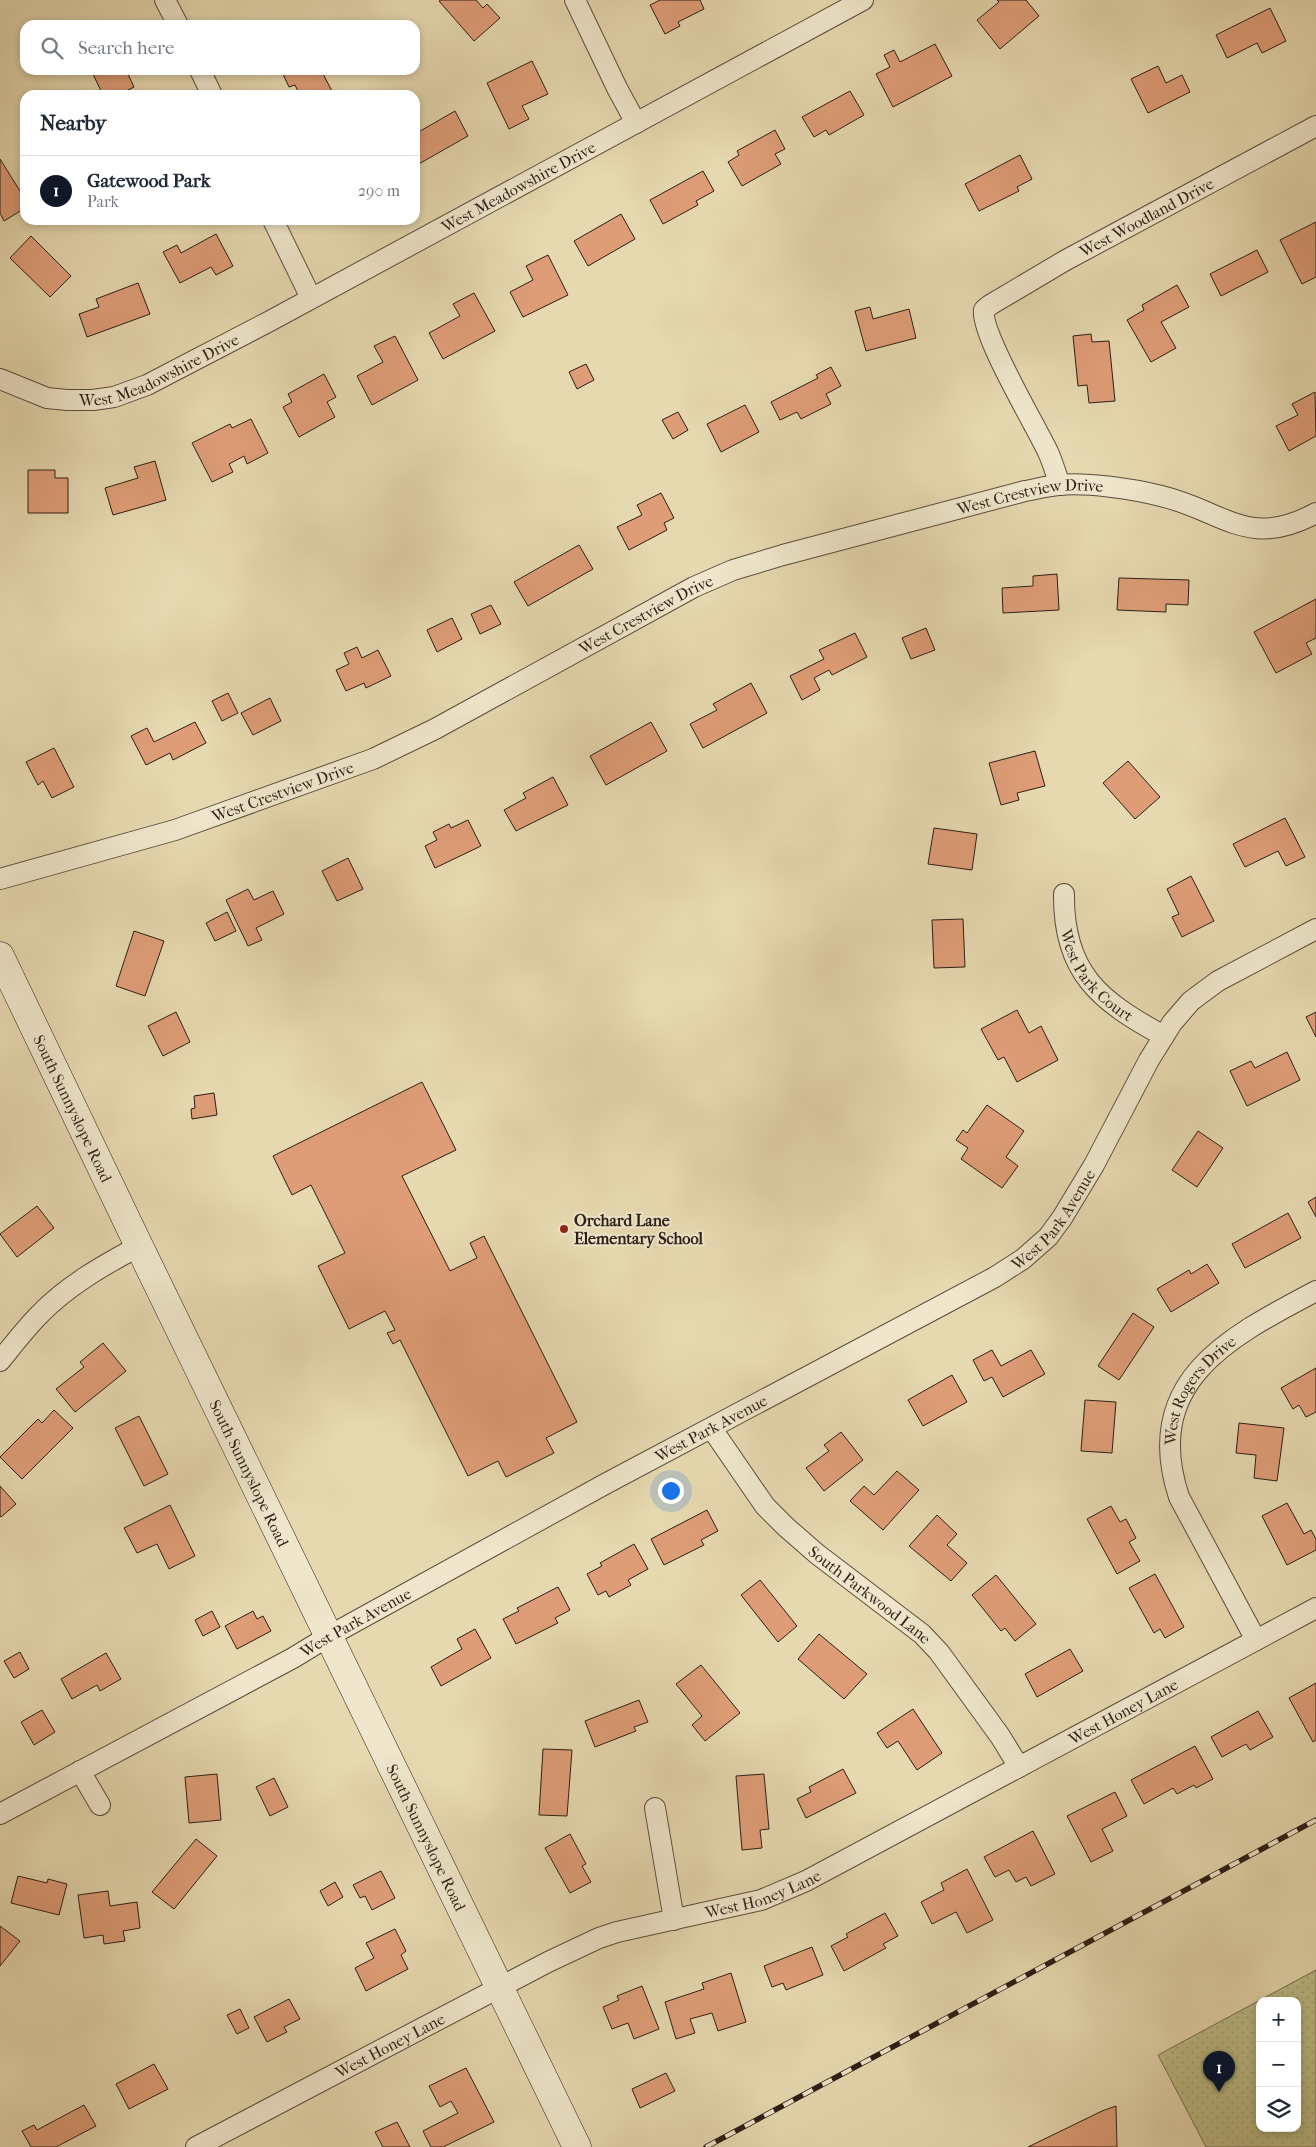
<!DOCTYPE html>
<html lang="en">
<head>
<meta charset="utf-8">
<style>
	body { margin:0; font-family:"IM FELL French Canon",serif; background:#f6f6f7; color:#1f2937 }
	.controls { position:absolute; right:15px; bottom:15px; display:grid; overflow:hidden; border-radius:10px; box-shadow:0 2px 8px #0003 }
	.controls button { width:45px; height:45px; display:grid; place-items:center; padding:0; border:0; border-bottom:1px solid #e0e1e3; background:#fff; color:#1f2937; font:25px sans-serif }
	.you { position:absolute; left:670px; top:1490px; width:18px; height:18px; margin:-12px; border:4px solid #fff; border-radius:50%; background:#1a73e8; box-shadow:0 0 0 8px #1a73e833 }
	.badge { display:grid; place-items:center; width:32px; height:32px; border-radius:50%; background:#111827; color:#fff; font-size:16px; font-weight:700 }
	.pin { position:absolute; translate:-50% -41px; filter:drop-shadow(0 1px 2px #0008) }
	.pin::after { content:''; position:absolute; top:26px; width:18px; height:15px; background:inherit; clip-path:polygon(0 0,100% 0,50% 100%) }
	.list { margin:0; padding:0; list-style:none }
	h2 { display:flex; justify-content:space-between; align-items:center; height:65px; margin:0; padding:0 20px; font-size:21px }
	h2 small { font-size:16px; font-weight:400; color:#747a83 }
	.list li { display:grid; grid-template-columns:32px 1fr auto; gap:15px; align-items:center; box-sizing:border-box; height:70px; padding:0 20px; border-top:1px solid #e0e1e3 }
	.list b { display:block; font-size:19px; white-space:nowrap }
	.list p { margin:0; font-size:16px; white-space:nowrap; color:#747a83 }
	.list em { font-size:16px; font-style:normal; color:#747a83 }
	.icon { flex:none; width:28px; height:28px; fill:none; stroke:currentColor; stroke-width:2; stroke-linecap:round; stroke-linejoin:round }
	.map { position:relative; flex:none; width:1316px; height:2147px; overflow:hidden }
	.search { position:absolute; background:#fff; box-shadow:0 2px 8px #0003; left:20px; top:20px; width:400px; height:55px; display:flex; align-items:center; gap:12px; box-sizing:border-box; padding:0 18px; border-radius:15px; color:#747a83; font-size:19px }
	.panel { position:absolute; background:#fff; box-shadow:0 2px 8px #0003; left:20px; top:90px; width:400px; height:135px; border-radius:15px }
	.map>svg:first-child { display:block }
	.grass { fill:url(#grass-dots); stroke:#746d4e; fill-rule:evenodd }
	.building { fill:#de9d77; stroke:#2c1e15 }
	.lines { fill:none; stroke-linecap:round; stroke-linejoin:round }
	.street-casing { stroke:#5a4c3c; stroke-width:22 }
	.secondary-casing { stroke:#2c1e15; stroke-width:29 }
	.street { stroke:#efe6cb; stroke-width:20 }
	.secondary { stroke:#efe6cb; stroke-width:28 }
	.rail-casing { stroke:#2c1e15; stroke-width:5.5 }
	.rail { stroke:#efe6cb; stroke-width:4; stroke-dasharray:11; stroke-linecap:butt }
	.poi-dot { fill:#8f2418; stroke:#efe6cb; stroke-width:2 }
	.labels { text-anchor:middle; stroke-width:4; stroke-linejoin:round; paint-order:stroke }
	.street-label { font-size:16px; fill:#2c1e15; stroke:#efe6cb }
	.poi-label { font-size:16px; font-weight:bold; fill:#2c1e15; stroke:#efe6cb; text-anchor:start }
</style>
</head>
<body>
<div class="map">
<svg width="1316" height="2147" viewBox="0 0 1316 2147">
	<defs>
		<pattern id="grass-dots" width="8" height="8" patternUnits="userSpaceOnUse" patternTransform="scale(1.25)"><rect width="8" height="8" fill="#bcbc86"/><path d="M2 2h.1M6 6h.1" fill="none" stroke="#a2a173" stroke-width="1.8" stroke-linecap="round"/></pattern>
	</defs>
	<rect width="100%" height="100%" fill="#e6d8af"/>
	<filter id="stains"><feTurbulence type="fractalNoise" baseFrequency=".004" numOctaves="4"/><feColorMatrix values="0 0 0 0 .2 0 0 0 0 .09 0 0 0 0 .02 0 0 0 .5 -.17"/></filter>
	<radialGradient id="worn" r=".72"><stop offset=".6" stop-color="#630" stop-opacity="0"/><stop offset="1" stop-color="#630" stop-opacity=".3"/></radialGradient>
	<!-- grass -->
	<path class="grass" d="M1316 1970V2147H1206L1158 2055ZM1260 2001H1297V2128H1260Z"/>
	<!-- building -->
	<g class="building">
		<path d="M441 0H476L483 8 487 4 500 18 474 41 439 1Z"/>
		<path d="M660 0H700L704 9 678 22 680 26 665 34 650 5Z"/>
		<path d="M997 0H1026L1039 16 1000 49 977 20 999 2Z"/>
		<path d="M1270 8 1286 41 1262 53 1257 43 1227 58 1216 35Z"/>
		<path d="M935 44 952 76 893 107 876 74 890 67 884 55 894 50 900 62Z"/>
		<path d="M532 61 548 94 522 106 529 119 509 129 487 83Z"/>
		<path d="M1158 66 1166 83 1182 75 1190 92 1148 113 1131 79Z"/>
		<path d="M91 70H126L134 87 118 95H103Z"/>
		<path d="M281 70H321L334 95H300L295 85 289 87Z"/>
		<path d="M850 91 864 115 829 135 826 130 814 137 802 117Z"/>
		<path d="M455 111 468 136 417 165 415 161V134Z"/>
		<path d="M775 130 785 149 775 154 781 164 742 186 728 162 739 155 737 151Z"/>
		<path d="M1020 155 1032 179 1017 187 1019 191 979 211 965 184Z"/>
		<path d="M0 159 25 199V208L4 221 0 213Z"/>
		<path d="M703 171 714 191 696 201 698 205 663 224 650 200Z"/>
		<path d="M621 214 635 239 588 266 574 241Z"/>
		<path d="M1316 222V277L1302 284 1280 240Z"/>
		<path d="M216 234 233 266 216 275 211 267 180 283 163 252 177 245 181 253Z"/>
		<path d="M31 236 71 276 50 297 10 258Z"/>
		<path d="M1257 250 1268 272 1221 296 1210 274Z"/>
		<path d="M548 255 568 295 523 317 510 292 533 280 526 266Z"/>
		<path d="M138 283 150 314 87 337 79 314 99 307 96 299Z"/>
		<path d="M1177 285 1189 307 1161 322 1176 348 1151 362 1127 320 1144 310 1142 305Z"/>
		<path d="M474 293 495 331 443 359 429 333 460 316 453 304Z"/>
		<path d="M870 307 873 319 909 309 916 338 866 351 855 311Z"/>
		<path d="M1091 334 1092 342 1109 341 1115 401 1089 403 1087 385 1078 386 1073 336Z"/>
		<path d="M395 336 418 380 372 405 357 376 383 362 374 346Z"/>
		<path d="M586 364 594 380 577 389 569 372Z"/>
		<path d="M831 367 841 386 826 394 831 404 801 419 797 412 780 420 771 402 818 378 816 375Z"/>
		<path d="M324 374 336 397 327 402 335 417 299 437 283 407 292 402 288 394Z"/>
		<path d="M1315 392 1316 436 1289 451 1276 426 1298 415 1292 404Z"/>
		<path d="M745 405 759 432 721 452 707 424Z"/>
		<path d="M678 412 688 430 673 439 662 420Z"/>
		<path d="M251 419 268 453 247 464 244 456 229 464 233 472 212 482 192 443 230 424 232 428Z"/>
		<path d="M155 461 166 500 113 515 105 488 138 478 134 467Z"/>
		<path d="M28 470H55V478H68V513H28Z"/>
		<path d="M661 493 674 518 664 523 667 530 629 550 617 527 642 515 637 505Z"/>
		<path d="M579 545 593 569 528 606 514 582Z"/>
		<path d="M1057 574 1059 610 1003 613 1002 588 1033 586V576Z"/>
		<path d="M1119 578 1189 580 1188 605 1166 604V612L1117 610Z"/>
		<path d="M1316 599V638L1306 643 1312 654 1276 673 1254 632Z"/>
		<path d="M491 605 501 624 480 634 471 614Z"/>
		<path d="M452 618 462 639 437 652 427 630Z"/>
		<path d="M926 628 935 650 911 659 902 638Z"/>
		<path d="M855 633 867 657 832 675 829 670 814 678 820 690 802 700 790 676 824 659 819 650Z"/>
		<path d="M357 647 362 658 378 650 391 676 366 688 364 683 346 691 336 670 349 664 344 653Z"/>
		<path d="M751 683 767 713 703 748 690 724 717 710 713 704Z"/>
		<path d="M228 693 238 713 222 721 212 701Z"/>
		<path d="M270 698 281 721 253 735 241 713Z"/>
		<path d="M195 722 206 743 173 760 170 753 146 765 131 736 147 728 154 742Z"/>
		<path d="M651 722 667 751 606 785 590 756Z"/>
		<path d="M54 748 74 787 52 798 43 781 38 785 26 762Z"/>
		<path d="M1035 751 1045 786 1017 793 1019 800 1001 805 989 763Z"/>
		<path d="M1128 761 1160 797 1135 819 1103 783Z"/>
		<path d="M553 777 568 805 516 831 504 810 526 798 523 793Z"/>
		<path d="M1285 818 1305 857 1286 866 1278 851 1245 867 1233 844Z"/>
		<path d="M468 820 481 846 435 868 425 846 437 840 433 832 449 824 451 828Z"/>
		<path d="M934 828 977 834 972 870 928 864Z"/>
		<path d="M348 858 363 889 337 901 322 871Z"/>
		<path d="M1191 876 1214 921 1182 937 1172 917 1179 914 1167 889Z"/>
		<path d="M248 889 254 900 273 891 284 914 256 928 262 940 248 946 226 900Z"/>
		<path d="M227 912 236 931 215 941 206 923Z"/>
		<path d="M963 919 965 967 934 968 932 920Z"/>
		<path d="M134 931 164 941 145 996 116 986Z"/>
		<path d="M1017 1010 1029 1033 1041 1026 1058 1060 1017 1082 1004 1057 998 1060 981 1029Z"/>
		<path d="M176 1012 190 1042 163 1056 148 1026Z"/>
		<path d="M1316 1012V1037L1306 1017Z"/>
		<path d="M1287 1052 1300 1080 1247 1106 1230 1071 1251 1061 1255 1068Z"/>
		<path d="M422 1082 456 1150 402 1176 450 1271 477 1258 470 1243 484 1236 577 1422 546 1438 554 1453 506 1477 498 1461 468 1476 400 1340 393 1344 387 1333 395 1330 385 1311 349 1329 318 1266 345 1253 311 1185 292 1195 273 1156Z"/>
		<path d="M214 1093 217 1115 192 1119 191 1109 195 1108 194 1096Z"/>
		<path d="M987 1105 1024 1131 1006 1157 1018 1166 1002 1188 961 1159 968 1148 956 1140 963 1130 967 1133Z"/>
		<path d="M1198 1131 1223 1148 1197 1187 1172 1170Z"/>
		<path d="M1316 1197V1217L1308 1202Z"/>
		<path d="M37 1206 54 1228 17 1257 0 1234Z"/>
		<path d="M1288 1213 1301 1238 1245 1268 1232 1244Z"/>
		<path d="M1207 1264 1219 1283 1171 1312 1157 1289 1189 1270 1191 1274Z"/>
		<path d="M1133 1313 1154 1327 1119 1380 1098 1366Z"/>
		<path d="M103 1343 126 1371 75 1412 56 1389 84 1367 80 1362Z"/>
		<path d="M992 1350 1001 1366 1031 1350 1045 1374 1003 1397 992 1377 984 1381 973 1360Z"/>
		<path d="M1316 1368V1412L1306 1417 1299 1405 1293 1409 1281 1388Z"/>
		<path d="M952 1375 967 1402 923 1426 908 1400Z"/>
		<path d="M1085 1400 1116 1402 1112 1453 1081 1451Z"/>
		<path d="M54 1410 73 1428 22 1479 0 1457 38 1419 42 1423Z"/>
		<path d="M139 1416 168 1474 144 1486 115 1428Z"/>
		<path d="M1239 1423 1284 1428 1277 1481 1254 1478 1256 1455 1236 1453Z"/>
		<path d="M841 1432 863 1460 824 1491 806 1468 829 1451 824 1445Z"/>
		<path d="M897 1471 919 1490 883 1530 850 1501 864 1486 874 1495Z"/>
		<path d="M0 1486 16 1504 1 1517 0 1516Z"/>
		<path d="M1287 1503 1304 1534 1311 1530 1316 1539V1550L1287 1565 1262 1516Z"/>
		<path d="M170 1505 195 1556 169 1569 157 1544 137 1553 124 1528Z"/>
		<path d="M1111 1506 1120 1522 1126 1519 1136 1538 1129 1542 1140 1561 1117 1574 1087 1519Z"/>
		<path d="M707 1510 718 1531 701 1540 704 1545 664 1565 651 1539Z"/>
		<path d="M937 1515 957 1534 947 1545 967 1563 951 1581 909 1546Z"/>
		<path d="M634 1544 648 1569 628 1580 631 1585 609 1597 606 1591 598 1595 587 1574 602 1566 600 1563Z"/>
		<path d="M1155 1574 1184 1627 1165 1638 1160 1629 1154 1633 1129 1588Z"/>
		<path d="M996 1575 1036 1624 1015 1641 1005 1628 1001 1631 972 1595Z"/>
		<path d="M760 1580 797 1626 778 1642 741 1595Z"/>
		<path d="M558 1587 570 1610 555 1618 558 1623 516 1644 503 1619 519 1611 517 1608Z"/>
		<path d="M212 1611 220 1627 203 1636 195 1620Z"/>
		<path d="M253 1611 257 1619 263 1616 271 1631 237 1649 225 1626Z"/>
		<path d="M475 1629 491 1658 441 1686 431 1667 462 1649 457 1639Z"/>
		<path d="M819 1634 867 1674 844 1699 798 1659Z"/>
		<path d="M1070 1649 1083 1671 1037 1697 1025 1674Z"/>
		<path d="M20 1652 29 1669 14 1678 4 1661Z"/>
		<path d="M106 1653 121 1679 100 1691 97 1685 72 1699 61 1679Z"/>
		<path d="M701 1665 740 1713 705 1741 692 1725 702 1716 676 1684Z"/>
		<path d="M1316 1683V1740L1313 1742 1289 1698Z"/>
		<path d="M639 1700 648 1722 634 1727 636 1731 595 1747 585 1721Z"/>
		<path d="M913 1709 942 1753 917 1770 898 1741 887 1748 877 1733Z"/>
		<path d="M42 1710 55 1732 34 1745 21 1722Z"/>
		<path d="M1258 1711 1273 1737 1250 1750 1246 1744 1222 1757 1211 1737Z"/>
		<path d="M1195 1746 1213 1779 1196 1788 1194 1785 1177 1794 1173 1788 1144 1804 1131 1780Z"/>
		<path d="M543 1749 572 1750 567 1816 539 1815Z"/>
		<path d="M843 1769 856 1793 806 1818 797 1799 811 1792 809 1787Z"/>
		<path d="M217 1774 221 1820 189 1823 185 1777Z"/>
		<path d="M764 1774 769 1829 760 1830 762 1848 742 1850 736 1776Z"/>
		<path d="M274 1778 288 1807 270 1816 256 1787Z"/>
		<path d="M1115 1792 1127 1816 1102 1829 1113 1851 1091 1862 1067 1816Z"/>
		<path d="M1033 1831 1055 1874 1031 1886 1026 1877 1016 1882 1009 1870 995 1877 984 1857Z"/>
		<path d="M570 1834 586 1864 582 1866 591 1882 570 1893 545 1848Z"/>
		<path d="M196 1839 217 1856 174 1909 152 1892Z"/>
		<path d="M967 1869 993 1920 967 1933 956 1912 932 1924 921 1902 944 1890 941 1883Z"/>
		<path d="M381 1871 395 1898 372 1910 365 1896 360 1898 353 1885Z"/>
		<path d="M18 1876 47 1883 48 1879 67 1884 59 1915 11 1903Z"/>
		<path d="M335 1882 343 1897 328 1906 320 1891Z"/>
		<path d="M108 1891 110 1906 137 1902 140 1928 123 1931 125 1941 104 1944 103 1935 84 1938 78 1895Z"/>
		<path d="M885 1913 898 1936 883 1944 886 1948 844 1971 831 1946 848 1937 846 1934Z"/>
		<path d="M0 1926 20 1941 0 1966Z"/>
		<path d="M395 1929 406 1951 401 1955 408 1969 366 1991 355 1968 374 1958 366 1943Z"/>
		<path d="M812 1947 823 1975 786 1990 783 1983 772 1987 764 1966Z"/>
		<path d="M731 1973 746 2022 718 2031 712 2013 690 2019 695 2033 676 2039 665 2002 704 1989 702 1983Z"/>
		<path d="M642 1986 659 2029 634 2039 628 2023 612 2029 603 2007 619 2000 617 1996Z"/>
		<path d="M289 1999 300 2019 284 2027 287 2032 267 2042 254 2017Z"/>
		<path d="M240 2009 249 2028 237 2034 227 2015Z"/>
		<path d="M154 2064 168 2089 129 2109 116 2084Z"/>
		<path d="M466 2068 494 2122 443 2147H431L423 2131 458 2113 451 2101 440 2107 429 2086Z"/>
		<path d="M666 2073 675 2091 640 2108 632 2089Z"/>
		<path d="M84 2105 96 2126 56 2147H31L22 2131 34 2125 37 2130Z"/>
		<path d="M1116 2106 1117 2147H1028L1102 2111Z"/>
		<path d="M397 2122 410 2147H383L375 2132Z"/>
	</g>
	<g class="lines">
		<!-- street casing -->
		<g class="street-casing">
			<g id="street">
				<path d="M165 0 178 25"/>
				<path d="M575 0 617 88 636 123"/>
				<path d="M200 70 212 95"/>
				<path d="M273 220 311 298"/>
				<path id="s1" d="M0 379 47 398 67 400H93L114 397 147 385 270 321 863 0"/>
				<path id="s2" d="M1060 485C1056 474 1053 463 1048 452 1036 426 980 333 984 310L990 305 1066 260 1316 126"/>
				<path id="s3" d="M0 879 175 830 373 759 435 729 694 587 733 570 783 555 1025 491C1036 489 1047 486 1059 485 1086 482 1134 489 1161 496 1224 511 1248 550 1316 513"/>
				<path id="s4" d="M1064 894C1063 972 1099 1001 1164 1036"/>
				<path d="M0 1361C13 1345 26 1328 40 1314 68 1285 104 1265 139 1246"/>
				<path id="s5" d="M712 1429 765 1506 786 1527 817 1554 922 1634 939 1652 1000 1736 1019 1767"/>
				<path id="s6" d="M1256 1640 1179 1497C1141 1381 1229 1337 1316 1291"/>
				<path d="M80 1771 100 1805"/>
				<path d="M655 1808 674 1920"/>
				<path id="s7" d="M0 1814 293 1658 329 1636 607 1483 995 1277 1023 1259 1048 1237 1062 1218 1094 1165 1149 1060 1172 1023 1191 1001 1218 981 1316 929"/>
				<path id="s8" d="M196 2147 548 1962 599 1938 617 1932 761 1900 806 1881 1316 1608"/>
			</g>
		</g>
		<!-- secondary casing -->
		<g class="secondary-casing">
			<g id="secondary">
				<path id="s9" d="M0 956 139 1246 577 2147"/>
			</g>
		</g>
		<!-- street -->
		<use href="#street" class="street"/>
		<!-- secondary -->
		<use href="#secondary" class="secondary"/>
		<!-- rail casing -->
		<g class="rail-casing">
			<path id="rail" d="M706 2147 1316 1820"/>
		</g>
		<!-- rail -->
		<use href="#rail" class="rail"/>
	</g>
	<!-- markers -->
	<circle class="poi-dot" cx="564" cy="1229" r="5"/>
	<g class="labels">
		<!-- street labels -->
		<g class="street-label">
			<text dy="6" stroke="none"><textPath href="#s1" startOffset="574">West Meadowshire Drive</textPath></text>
			<text dy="6" stroke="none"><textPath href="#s2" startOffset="379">West Woodland Drive</textPath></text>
			<text dy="6" stroke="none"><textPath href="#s1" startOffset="169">West Meadowshire Drive</textPath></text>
			<text dy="6" stroke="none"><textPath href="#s3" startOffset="1106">West Crestview Drive</textPath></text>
			<text dy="6" stroke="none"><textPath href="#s3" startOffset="701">West Crestview Drive</textPath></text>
			<text dy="6" stroke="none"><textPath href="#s3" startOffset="296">West Crestview Drive</textPath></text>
			<text dy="6" stroke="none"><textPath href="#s4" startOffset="92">West Park Court</textPath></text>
			<text dy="6" stroke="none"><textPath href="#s9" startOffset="169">South Sunnyslope Road</textPath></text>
			<text dy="6" stroke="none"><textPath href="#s7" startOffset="1214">West Park Avenue</textPath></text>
			<text dy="6" stroke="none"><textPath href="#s6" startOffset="280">West Rogers Drive</textPath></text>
			<text dy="6" stroke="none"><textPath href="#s7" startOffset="809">West Park Avenue</textPath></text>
			<text dy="6" stroke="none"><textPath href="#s9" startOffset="574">South Sunnyslope Road</textPath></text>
			<text dy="6" stroke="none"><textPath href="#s5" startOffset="231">South Parkwood Lane</textPath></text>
			<text dy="6" stroke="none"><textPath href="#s7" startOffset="404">West Park Avenue</textPath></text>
			<text dy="6" stroke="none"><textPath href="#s8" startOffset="1029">West Honey Lane</textPath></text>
			<text dy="6" stroke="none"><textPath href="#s9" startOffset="979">South Sunnyslope Road</textPath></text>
			<text dy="6" stroke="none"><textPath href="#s8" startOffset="624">West Honey Lane</textPath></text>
			<text dy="6" stroke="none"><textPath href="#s8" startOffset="219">West Honey Lane</textPath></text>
		</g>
		<!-- poi labels -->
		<g class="poi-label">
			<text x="574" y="1226">Orchard Lane<tspan x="574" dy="18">Elementary School</tspan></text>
		</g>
	</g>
	<rect width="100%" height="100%" filter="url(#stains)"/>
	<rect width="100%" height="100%" fill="url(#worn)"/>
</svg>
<div class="controls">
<button>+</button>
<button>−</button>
<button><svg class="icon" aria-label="layers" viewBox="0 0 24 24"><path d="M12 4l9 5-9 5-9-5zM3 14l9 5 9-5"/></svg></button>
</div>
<div class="you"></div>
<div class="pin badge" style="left:1219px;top:2092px">1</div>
<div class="search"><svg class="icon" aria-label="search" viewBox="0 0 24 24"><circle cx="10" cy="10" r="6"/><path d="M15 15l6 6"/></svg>Search here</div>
<section class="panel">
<h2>Nearby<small></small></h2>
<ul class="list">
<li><span class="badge">1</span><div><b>Gatewood Park</b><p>Park</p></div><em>290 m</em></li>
</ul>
</section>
</div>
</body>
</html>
